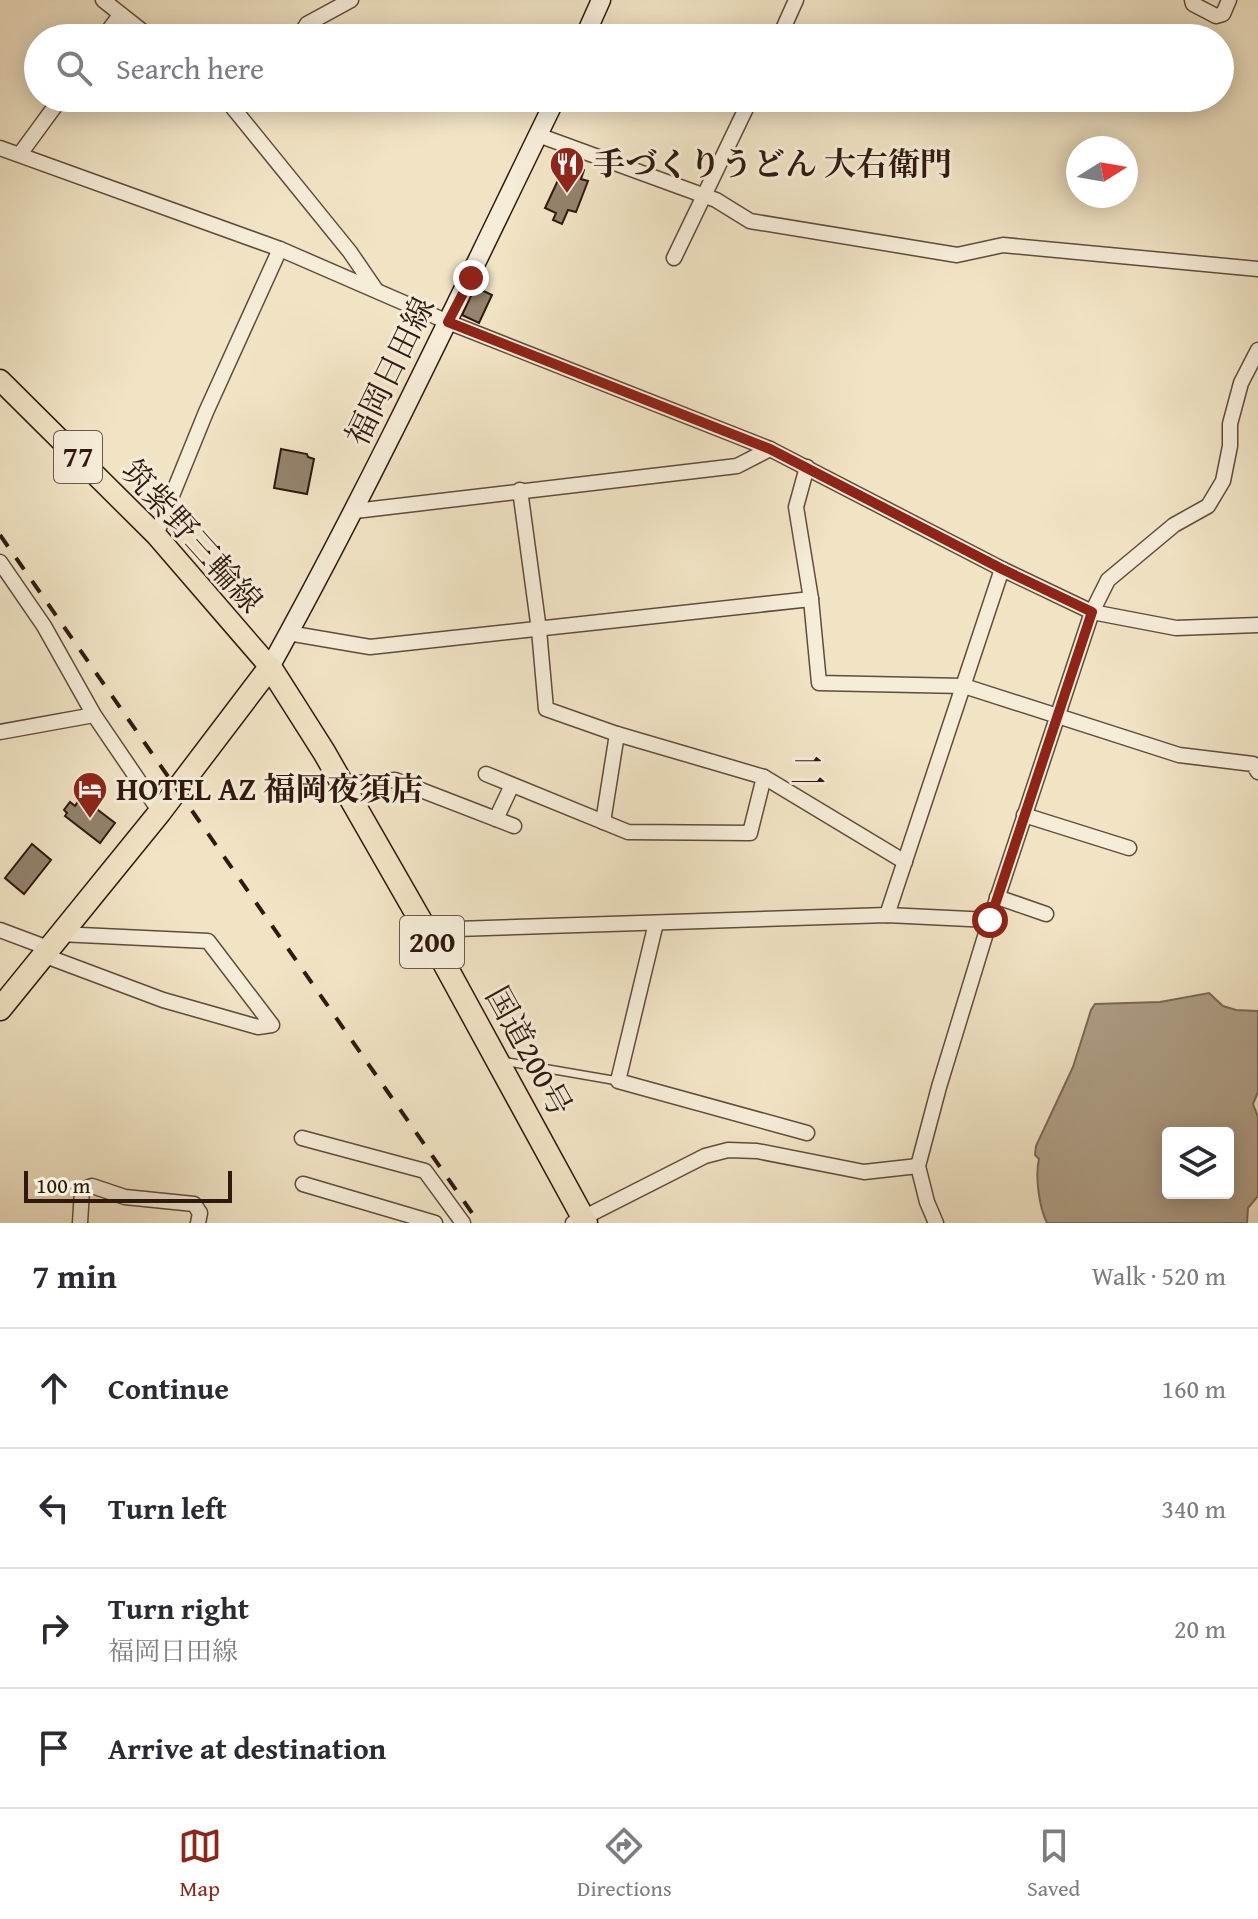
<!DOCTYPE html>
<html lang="en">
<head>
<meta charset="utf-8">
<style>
	body { margin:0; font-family:"Gentium Book Plus","Noto Serif JP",serif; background:#f7f7f7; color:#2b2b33 }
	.controls { position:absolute; right:24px; bottom:24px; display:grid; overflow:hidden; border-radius:8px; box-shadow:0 4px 20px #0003 }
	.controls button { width:72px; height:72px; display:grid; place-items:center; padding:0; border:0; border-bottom:2px solid #e1e1e2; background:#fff; color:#2b2b33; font:40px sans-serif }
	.compass { position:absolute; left:1066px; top:136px; width:72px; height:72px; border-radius:50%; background:#fff; box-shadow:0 4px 20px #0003; rotate:79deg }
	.scale { position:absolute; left:24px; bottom:20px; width:208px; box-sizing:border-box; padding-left:8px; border:4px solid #2f190e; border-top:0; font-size:22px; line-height:28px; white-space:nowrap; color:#2f190e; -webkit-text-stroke:6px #f6edd9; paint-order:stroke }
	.stop { position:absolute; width:24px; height:24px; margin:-18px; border:6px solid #8f2418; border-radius:50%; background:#fff }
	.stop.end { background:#8f2418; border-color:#fff; box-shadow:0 2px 8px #0008 }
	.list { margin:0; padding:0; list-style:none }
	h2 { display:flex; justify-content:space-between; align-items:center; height:104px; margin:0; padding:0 32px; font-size:34px }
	h2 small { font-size:26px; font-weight:400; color:#7c7c81 }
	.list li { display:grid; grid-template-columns:52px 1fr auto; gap:24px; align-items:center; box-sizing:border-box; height:120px; padding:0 32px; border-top:2px solid #e1e1e2 }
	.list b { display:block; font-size:30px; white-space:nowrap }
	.list p { margin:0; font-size:26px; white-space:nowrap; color:#7c7c81 }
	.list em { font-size:26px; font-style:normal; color:#7c7c81 }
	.icon { flex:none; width:44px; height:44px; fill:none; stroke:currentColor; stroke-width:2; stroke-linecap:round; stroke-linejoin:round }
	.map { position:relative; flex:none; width:1258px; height:1223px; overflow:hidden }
	.search { position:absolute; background:#fff; box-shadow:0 4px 20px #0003; left:24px; right:24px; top:24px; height:88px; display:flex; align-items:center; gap:20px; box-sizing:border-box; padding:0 28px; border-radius:44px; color:#7c7c81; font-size:30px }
	.sheet { height:584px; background:#fff }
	nav { display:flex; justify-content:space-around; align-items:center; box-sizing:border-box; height:112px; border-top:2px solid #e1e1e2; background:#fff; font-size:22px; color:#7c7c81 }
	nav a { display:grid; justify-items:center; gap:4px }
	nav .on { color:#8f2418 }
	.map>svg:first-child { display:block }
	.water { fill:#af9f87; stroke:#7c6957; stroke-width:2; fill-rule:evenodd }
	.building { fill:#94836d; stroke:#2f190e; stroke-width:2 }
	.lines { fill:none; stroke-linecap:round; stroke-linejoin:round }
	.service-casing { stroke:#604c3c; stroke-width:10 }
	.minor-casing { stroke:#604c3c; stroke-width:17 }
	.secondary-casing { stroke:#2f190e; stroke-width:21 }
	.primary-casing { stroke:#2f190e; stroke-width:23 }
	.trunk-casing { stroke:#2f190e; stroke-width:25 }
	.service { stroke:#f6edd9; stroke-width:7 }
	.minor { stroke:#f6edd9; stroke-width:14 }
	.secondary { stroke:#f6edd9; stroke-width:18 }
	.primary { stroke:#f1e4c5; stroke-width:20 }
	.trunk { stroke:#f1e4c5; stroke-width:22 }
	.rail { stroke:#2f190e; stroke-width:4; stroke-dasharray:14 14; stroke-linecap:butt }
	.route { stroke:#8f2418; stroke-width:10 }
	.labels { text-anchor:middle; stroke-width:6; stroke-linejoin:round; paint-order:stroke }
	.shield { fill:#f6edd9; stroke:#6b594b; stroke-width:2 }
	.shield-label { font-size:30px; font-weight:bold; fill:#2f190e }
	.poi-label { font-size:32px; font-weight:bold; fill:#2f190e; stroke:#f6edd9; text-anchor:start }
	.street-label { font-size:32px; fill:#2f190e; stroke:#f6edd9 }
	.quarter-label { font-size:36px; font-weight:bold; fill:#2f190e; stroke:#f6edd9 }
</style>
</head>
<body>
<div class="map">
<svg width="1258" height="1223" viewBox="0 0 1258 1223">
	<rect width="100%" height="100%" fill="#f1e4c5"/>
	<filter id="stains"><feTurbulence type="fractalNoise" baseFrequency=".0025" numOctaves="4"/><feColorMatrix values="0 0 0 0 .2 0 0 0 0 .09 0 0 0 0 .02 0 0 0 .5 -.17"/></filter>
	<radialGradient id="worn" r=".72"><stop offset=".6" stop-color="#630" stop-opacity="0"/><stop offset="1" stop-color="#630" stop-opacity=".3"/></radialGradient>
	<!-- water -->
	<path class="water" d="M1209 993 1223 1006 1236 1010 1258 1011V1092L1253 1104 1258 1117V1196L1248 1208 1247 1223H1047C1039 1207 1035 1176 1039 1159L1035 1155 1036 1146 1073 1067 1091 1010 1095 1004 1160 1002ZM1168 1133H1228V1193H1168Z"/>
	<!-- building -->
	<g class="building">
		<path d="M566 163 584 170 581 179 588 181 576 212 568 210 562 224 553 220 556 213 545 208Z"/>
		<path d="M475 287 492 295 479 323 462 315Z"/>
		<path d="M281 449 307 454 308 457 314 459 307 494 274 488Z"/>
		<path d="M81 797 115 823 100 843 65 816 67 813 64 810 70 802 75 806Z"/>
		<path d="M32 844 51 860 24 894 5 878Z"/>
	</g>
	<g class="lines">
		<!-- service casing -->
		<g class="service-casing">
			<path id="service" d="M502 1061 618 1081"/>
		</g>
		<!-- minor casing -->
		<g class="minor-casing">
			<g id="minor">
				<path d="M103 0 151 38"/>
				<path d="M1192 0 1193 4 1216 16 1223 14 1229 0"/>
				<path d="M103 38 120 15"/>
				<path d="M298 38 307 24 351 0"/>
				<path d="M779 38 796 0"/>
				<path d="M225 98 350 252 376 290"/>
				<path d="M538 135 716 200 750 221 957 255 1003 245 1258 269"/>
				<path d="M0 148 280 249 448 322 770 449 1002 569 1092 612 1176 628 1258 625"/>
				<path d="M20 154 61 98"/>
				<path d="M674 258 751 98"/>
				<path d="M807 467 796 507 811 599 819 683 964 686 1179 755 1253 764 1258 772"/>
				<path d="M520 490 539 630 546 709 617 734 764 777 905 862"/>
				<path d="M355 511 737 466 770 449"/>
				<path d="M156 535 206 412 280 249"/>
				<path d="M0 562 44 626 94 715 160 812"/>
				<path d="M288 633 370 647 811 599"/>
				<path d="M0 732 94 715"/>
				<path d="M486 774 628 832 750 833 764 777"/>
				<path d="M342 784 395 780 514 826"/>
				<path d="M1024 815 1129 848"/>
				<path d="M496 819 512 785"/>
				<path d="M603 822 617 734"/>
				<path d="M997 897 1046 914"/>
				<path d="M887 915 1002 569"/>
				<path d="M656 923 618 1081 807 1133"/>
				<path d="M0 930 48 948"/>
				<path d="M426 930 887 915 990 920"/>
				<path d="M43 955 163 1000 258 1027 272 1025 208 941 59 934"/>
				<path d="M302 1138 425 1171 463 1223"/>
				<path d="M303 1184 435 1223"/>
				<path d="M80 1223 82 1190 92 1186 125 1197 194 1204 200 1213 198 1223"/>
				<path d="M573 1223 705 1156 728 1150 757 1151 864 1172 918 1166"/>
				<path d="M936 1223 927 1202 918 1166 939 1087 990 920 1092 612 1108 580 1174 525 1208 506 1223 481 1230 446V424L1241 383 1258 350"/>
			</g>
		</g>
		<!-- secondary casing -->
		<g class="secondary-casing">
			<g id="secondary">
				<path d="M584 38 601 0"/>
				<path d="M270 667C373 481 463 289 556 98"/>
			</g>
		</g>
		<!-- primary casing -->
		<g class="primary-casing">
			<path id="primary" d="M0 380 156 535 270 667"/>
		</g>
		<!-- trunk casing -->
		<g class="trunk-casing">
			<path id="trunk" d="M0 1009 160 812 270 667 324 752 426 930 586 1223"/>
		</g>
		<!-- service -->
		<use href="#service" class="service"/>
		<!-- minor -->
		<use href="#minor" class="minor"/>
		<!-- secondary -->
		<use href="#secondary" class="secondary"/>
		<!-- primary -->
		<use href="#primary" class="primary"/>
		<!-- trunk -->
		<use href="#trunk" class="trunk"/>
		<!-- rail -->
		<path class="rail" d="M0 535 479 1223"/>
	</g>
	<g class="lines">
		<!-- route -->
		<path class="route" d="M471 278 448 322 770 449 1002 569 1092 612 990 920"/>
	</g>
	<!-- icons -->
	<defs>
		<g id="restaurant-pin" transform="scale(1.8)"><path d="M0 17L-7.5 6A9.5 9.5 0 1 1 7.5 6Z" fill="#8f2418" stroke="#f6edd9"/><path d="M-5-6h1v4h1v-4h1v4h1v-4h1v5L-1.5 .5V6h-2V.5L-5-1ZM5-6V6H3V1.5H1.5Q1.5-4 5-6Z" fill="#fff"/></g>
		<g id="hotel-pin" transform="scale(1.8)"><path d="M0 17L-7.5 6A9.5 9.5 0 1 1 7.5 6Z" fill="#8f2418" stroke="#f6edd9"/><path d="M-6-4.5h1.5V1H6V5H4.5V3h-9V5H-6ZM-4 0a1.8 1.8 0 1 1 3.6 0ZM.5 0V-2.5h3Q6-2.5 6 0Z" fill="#fff"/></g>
	</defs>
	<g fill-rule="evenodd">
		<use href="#restaurant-pin" x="567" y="164"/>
		<use href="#hotel-pin" x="90" y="789"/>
	</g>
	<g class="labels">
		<!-- shield labels -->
		<g class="shield">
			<rect x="54" y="431" width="48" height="52" rx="6"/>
			<rect x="400" y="916" width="64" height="52" rx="6"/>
		</g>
		<g class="shield-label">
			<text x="78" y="467">77</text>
			<text x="432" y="952">200</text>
		</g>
		<!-- poi labels -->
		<g class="poi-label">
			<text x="593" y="175">手づくりうどん 大右衛門</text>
			<text x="116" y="800">HOTEL AZ 福岡夜須店</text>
		</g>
		<!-- street labels -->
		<g class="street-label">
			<text transform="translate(390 371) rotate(-64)" y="11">福岡日田線</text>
			<text transform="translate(192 536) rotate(48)" y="11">筑紫野三輪線</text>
			<text transform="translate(529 1051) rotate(61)" y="11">国道200号</text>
		</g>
		<!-- quarter labels -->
		<g class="quarter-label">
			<text x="808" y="784">二</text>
		</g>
	</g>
	<rect width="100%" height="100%" filter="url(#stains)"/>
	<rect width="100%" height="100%" fill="url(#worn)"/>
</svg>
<div class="controls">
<button><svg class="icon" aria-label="layers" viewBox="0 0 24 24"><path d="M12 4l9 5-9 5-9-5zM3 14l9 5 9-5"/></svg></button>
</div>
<svg class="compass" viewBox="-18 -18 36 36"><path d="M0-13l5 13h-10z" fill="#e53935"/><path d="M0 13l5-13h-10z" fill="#7c7c81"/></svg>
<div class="scale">100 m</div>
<div class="stop" style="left:990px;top:920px"></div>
<div class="stop end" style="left:471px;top:278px"></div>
<div class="search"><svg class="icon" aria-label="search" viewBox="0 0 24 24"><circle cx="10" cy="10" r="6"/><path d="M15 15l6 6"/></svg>Search here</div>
</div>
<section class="sheet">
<h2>7 min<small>Walk · 520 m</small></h2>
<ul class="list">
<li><svg class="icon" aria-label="ahead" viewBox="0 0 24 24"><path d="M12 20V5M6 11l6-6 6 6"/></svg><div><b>Continue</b></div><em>160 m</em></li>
<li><svg class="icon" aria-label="left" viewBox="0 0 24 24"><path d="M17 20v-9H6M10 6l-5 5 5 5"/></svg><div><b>Turn left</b></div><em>340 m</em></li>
<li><svg class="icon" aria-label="right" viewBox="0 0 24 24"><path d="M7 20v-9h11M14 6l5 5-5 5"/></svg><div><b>Turn right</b><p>福岡日田線</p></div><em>20 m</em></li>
<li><svg class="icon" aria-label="arrive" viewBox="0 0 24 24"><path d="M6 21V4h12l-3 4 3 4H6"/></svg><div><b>Arrive at destination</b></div></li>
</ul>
</section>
<nav>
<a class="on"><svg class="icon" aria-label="map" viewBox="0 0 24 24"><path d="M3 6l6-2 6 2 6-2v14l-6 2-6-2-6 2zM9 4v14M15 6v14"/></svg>Map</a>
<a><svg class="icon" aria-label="directions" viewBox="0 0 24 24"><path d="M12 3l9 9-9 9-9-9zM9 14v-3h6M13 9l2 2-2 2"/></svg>Directions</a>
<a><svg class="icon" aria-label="saved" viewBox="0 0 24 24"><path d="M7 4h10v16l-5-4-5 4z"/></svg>Saved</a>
</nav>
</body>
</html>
